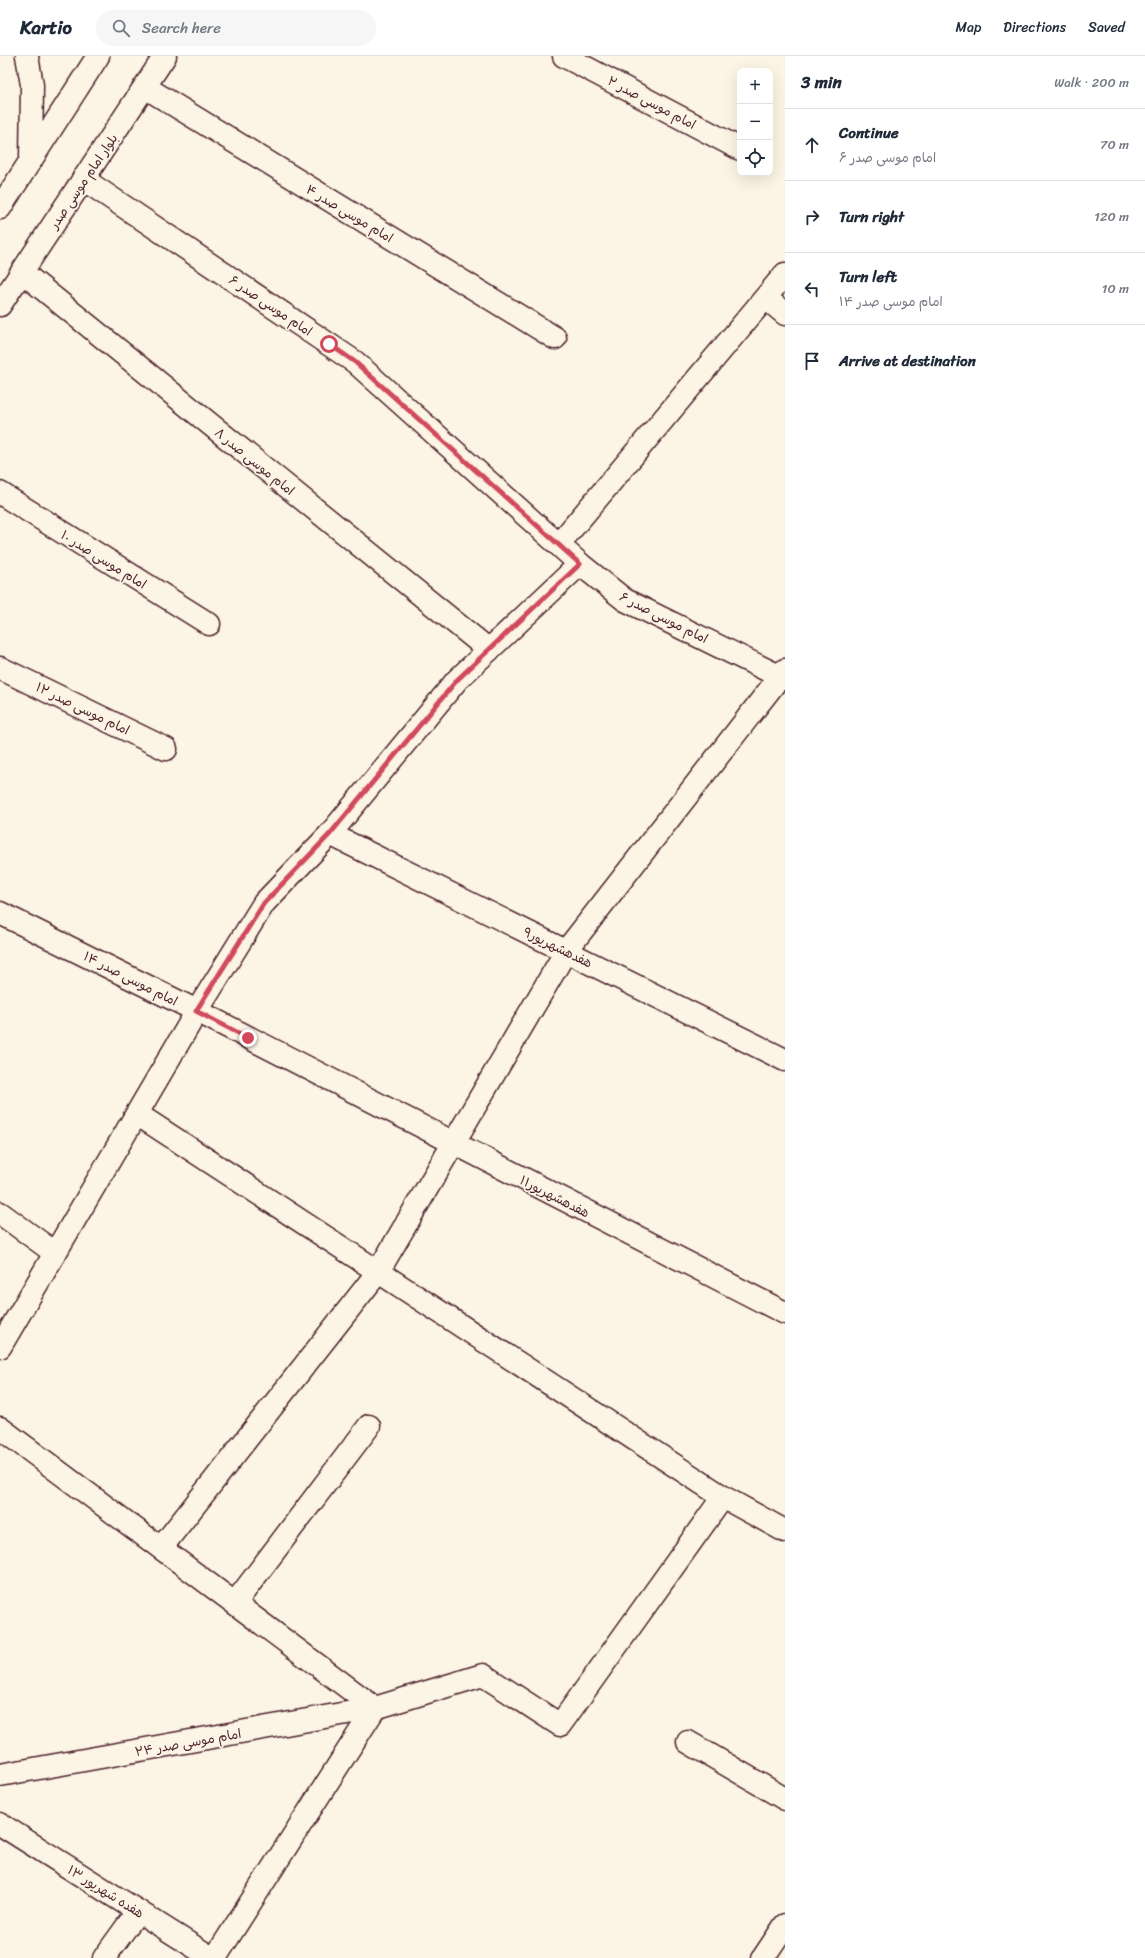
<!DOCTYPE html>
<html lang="en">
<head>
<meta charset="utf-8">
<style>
	body { margin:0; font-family:Sriracha,"Playpen Sans Arabic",sans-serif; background:#f6f6f7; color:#1f2937 }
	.controls { position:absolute; right:12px; top:12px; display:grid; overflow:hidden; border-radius:8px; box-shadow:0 4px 16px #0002 }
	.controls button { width:36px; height:36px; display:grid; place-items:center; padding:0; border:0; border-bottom:1px solid #e0e1e3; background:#fff; color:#1f2937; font:20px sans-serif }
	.stop { position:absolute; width:12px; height:12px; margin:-9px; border:3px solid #d1495b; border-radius:50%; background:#fff }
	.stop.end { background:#d1495b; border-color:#fff; box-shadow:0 1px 4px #0008 }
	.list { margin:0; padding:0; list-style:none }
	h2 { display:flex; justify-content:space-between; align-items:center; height:52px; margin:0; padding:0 16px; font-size:17px }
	h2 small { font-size:13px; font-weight:400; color:#747a83 }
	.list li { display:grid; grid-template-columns:26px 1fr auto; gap:12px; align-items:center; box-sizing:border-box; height:72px; padding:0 16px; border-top:1px solid #e0e1e3 }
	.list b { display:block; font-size:15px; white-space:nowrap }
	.list p { margin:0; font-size:13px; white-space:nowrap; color:#747a83 }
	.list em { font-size:13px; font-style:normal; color:#747a83 }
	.icon { flex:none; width:22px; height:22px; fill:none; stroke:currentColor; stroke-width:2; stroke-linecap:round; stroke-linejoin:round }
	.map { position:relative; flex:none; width:785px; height:1902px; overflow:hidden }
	header { display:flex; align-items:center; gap:24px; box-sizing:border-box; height:56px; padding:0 20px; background:#fff; border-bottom:1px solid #e0e1e3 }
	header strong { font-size:19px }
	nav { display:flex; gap:22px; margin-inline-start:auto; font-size:14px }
	.search { width:280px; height:36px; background:#f6f6f7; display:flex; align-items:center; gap:10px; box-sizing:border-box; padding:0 14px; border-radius:22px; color:#747a83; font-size:15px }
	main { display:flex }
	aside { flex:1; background:#fff }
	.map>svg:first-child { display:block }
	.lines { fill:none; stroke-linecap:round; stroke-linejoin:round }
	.minor-casing { stroke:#4a1f2b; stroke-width:25 }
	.major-casing { stroke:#4a1f2b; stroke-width:25 }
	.minor { stroke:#fcf5e5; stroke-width:22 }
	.major { stroke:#fcf5e5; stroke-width:22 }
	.route { stroke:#d1495b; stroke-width:5 }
	.labels { text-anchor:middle; stroke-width:3.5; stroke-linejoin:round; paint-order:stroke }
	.street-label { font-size:13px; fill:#4a1f2b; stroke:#fcf5e5 }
</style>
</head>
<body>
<header>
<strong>Kartio</strong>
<div class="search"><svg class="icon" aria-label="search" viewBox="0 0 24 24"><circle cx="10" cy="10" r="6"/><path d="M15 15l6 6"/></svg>Search here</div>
<nav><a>Map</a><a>Directions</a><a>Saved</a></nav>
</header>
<main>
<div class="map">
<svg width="785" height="1902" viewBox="0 0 785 1902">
	<rect width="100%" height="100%" fill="#fcf5e5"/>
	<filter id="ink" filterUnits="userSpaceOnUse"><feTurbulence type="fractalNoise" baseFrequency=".025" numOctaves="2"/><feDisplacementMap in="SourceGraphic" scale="8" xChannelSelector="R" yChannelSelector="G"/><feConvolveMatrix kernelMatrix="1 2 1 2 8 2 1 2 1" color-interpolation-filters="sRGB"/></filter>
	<g filter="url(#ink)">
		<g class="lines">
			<!-- minor casing -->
			<g class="minor-casing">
				<g id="minor">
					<path d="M27 0 32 29 31 104"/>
					<path d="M564 0 740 93"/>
					<path d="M145 31 555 282"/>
					<path d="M83 123 355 306 580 508 625 544 785 623"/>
					<path d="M0 152 98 0"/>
					<path d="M22 216 489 594"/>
					<path d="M766 242 785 258"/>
					<path d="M0 249 165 0"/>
					<path d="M0 437 209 568"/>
					<path d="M559 488 785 218"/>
					<path d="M0 612 166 693"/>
					<path d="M330 778 785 1004"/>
					<path d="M0 857 197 955 785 1257"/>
					<path d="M137 1058 723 1441 785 1475"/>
					<path d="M0 1157 55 1197"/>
					<path d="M0 1291 197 955 264 847 330 778 457 624 580 508"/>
					<path d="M0 1372 375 1652"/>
					<path d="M161 1492 378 1216 566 895 785 614"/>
					<path d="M235 1547 369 1370"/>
					<path d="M688 1686 785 1743"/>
					<path d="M0 1719 375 1652 483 1619 560 1669 723 1441"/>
					<path d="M0 1768 212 1902"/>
					<path d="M104 1902 138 1855"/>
					<path d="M215 1902 375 1652"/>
				</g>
			</g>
			<!-- major casing -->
			<g class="major-casing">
				<path id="major" d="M763 1902 785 1869"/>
			</g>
			<!-- minor -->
			<use href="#minor" class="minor"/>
			<!-- major -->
			<use href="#major" class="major"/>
		</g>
	</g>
	<g class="lines" filter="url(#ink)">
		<!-- route -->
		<path class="route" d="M248 982 196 955 264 847 330 778 457 624 580 508 355 306 329 288"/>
	</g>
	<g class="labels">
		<!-- street labels -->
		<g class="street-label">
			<text transform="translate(652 46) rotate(28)" y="5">امام موسی صدر ۲</text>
			<text transform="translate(83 125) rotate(-56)" y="5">بلوار امام موسی صدر</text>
			<text transform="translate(350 157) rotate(31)" y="5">امام موسی صدر ۴</text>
			<text transform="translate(271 249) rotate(34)" y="5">امام موسی صدر ۶</text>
			<text transform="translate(255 405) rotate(39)" y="5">امام موسی صدر ۸</text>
			<text transform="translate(104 503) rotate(32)" y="5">امام موسی صدر ۱۰</text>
			<text transform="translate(664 561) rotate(27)" y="5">امام موسی صدر ۶</text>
			<text transform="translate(83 652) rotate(26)" y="5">امام موسی صدر ۱۲</text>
			<text transform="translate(558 891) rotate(26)" y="5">هفدهشهریور۹</text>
			<text transform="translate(131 922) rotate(27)" y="5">امام موسی صدر ۱۴</text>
			<text transform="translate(555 1140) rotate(27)" y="5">هفدهشهریور۱۱</text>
			<text transform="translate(188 1686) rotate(-10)" y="5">امام موسی صدر ۲۴</text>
			<text transform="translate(106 1835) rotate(32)" y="5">هفده شهریور ۱۳</text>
		</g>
	</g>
</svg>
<div class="controls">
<button>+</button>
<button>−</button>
<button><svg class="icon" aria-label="locate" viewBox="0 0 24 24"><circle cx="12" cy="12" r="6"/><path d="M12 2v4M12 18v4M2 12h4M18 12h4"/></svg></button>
</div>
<div class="stop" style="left:329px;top:288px"></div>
<div class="stop end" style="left:248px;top:982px"></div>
</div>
<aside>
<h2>3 min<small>Walk · 200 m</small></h2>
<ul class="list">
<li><svg class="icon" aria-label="ahead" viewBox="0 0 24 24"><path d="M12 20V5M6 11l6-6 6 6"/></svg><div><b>Continue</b><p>امام موسی صدر ۶</p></div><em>70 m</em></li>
<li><svg class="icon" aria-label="right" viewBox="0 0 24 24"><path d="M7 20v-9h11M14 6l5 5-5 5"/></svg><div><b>Turn right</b></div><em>120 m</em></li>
<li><svg class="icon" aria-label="left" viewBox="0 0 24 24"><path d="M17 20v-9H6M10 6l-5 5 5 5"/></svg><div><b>Turn left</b><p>امام موسی صدر ۱۴</p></div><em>10 m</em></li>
<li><svg class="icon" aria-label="arrive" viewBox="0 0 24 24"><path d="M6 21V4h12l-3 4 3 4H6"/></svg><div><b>Arrive at destination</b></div></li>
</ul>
</aside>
</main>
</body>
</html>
